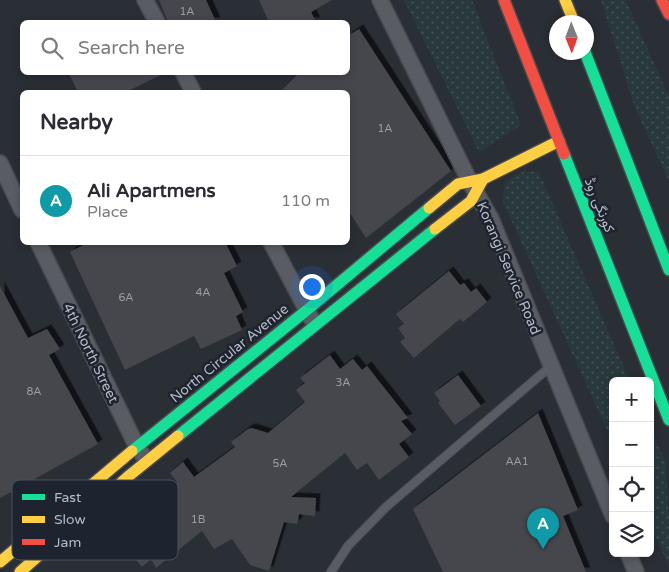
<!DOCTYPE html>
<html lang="en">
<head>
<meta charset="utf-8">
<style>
	body { margin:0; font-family:"Varela Round",Vazirmatn,sans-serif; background:#f7f7f7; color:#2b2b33 }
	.controls { position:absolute; right:15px; bottom:15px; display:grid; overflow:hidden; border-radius:8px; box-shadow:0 2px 8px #0003 }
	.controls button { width:45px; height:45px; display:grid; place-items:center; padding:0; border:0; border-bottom:1px solid #e1e1e2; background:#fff; color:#2b2b33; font:25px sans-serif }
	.compass { position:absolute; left:549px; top:15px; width:45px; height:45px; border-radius:50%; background:#fff; box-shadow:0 2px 8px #0003; rotate:179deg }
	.you { position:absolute; left:311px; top:286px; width:18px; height:18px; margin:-12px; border:4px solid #fff; border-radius:50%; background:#1a73e8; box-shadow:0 0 0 8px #1a73e833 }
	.badge { display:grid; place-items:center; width:32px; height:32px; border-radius:50%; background:#0f766e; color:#fff; font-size:16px; font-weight:700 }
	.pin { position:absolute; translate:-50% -41px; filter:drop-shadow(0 1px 2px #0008) }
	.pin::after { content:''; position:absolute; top:26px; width:18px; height:15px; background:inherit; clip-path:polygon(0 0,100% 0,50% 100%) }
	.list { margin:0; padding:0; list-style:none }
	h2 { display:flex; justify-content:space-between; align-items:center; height:65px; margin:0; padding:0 20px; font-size:21px }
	h2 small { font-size:16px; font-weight:400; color:#7c7c81 }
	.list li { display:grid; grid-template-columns:32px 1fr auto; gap:15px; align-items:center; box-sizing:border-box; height:90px; padding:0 20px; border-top:1px solid #e1e1e2 }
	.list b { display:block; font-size:19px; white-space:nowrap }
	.list p { margin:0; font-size:16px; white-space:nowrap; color:#7c7c81 }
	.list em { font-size:16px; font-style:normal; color:#7c7c81 }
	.icon { flex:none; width:28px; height:28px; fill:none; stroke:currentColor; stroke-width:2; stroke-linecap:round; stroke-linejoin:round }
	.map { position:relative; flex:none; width:669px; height:572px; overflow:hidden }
	.search { position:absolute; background:#fff; box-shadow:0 2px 8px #0003; left:20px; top:20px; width:330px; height:55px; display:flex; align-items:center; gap:12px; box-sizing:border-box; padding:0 18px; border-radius:8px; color:#7c7c81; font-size:19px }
	.panel { position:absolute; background:#fff; box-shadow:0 2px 8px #0003; left:20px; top:90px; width:330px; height:155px; border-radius:8px }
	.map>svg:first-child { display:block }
	.grass { fill:url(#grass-dots) }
	.building { fill:#44474d; filter:url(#shadow) }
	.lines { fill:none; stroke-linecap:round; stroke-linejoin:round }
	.lane-casing { stroke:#484a50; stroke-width:10 }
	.street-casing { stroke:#484a50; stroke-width:18 }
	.fast-casing { stroke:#484a50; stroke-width:14 }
	.slow-casing { stroke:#484a50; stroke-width:14 }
	.jam-casing { stroke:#484a50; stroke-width:14 }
	.lane { stroke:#595c63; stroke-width:8 }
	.street { stroke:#595c63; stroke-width:15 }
	.fast { stroke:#16e098; stroke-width:11 }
	.slow { stroke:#ffcf43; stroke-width:11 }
	.jam { stroke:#f24e42; stroke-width:11 }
	.labels { text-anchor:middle; stroke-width:5; stroke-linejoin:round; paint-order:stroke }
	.number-label { font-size:11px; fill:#989da8 }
	.street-label { font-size:14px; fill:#b4bac6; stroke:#1d242f }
	.key { fill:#1d242f; stroke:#4a515c; stroke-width:1 }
	.key-label { font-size:14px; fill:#b4bac6 }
</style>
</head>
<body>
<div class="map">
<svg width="669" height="572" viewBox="0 0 669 572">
	<defs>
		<pattern id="grass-dots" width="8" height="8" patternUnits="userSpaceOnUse" patternTransform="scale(1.25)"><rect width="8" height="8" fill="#28383b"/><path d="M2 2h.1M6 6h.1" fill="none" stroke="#455356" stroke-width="1.8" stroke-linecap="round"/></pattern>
		<filter id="shadow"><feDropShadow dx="4.5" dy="-4.5" stdDeviation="0" flood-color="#0009"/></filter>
	</defs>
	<rect width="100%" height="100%" fill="#2a2e35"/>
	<!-- grass -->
	<g class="grass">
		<path d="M404 0H472L521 125 479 152Z"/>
		<path d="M601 0H626L669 97V181L634 106Z"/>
		<path d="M524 171 539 172 630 381H613V443L503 202 504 185 512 177Z"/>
		<path d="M650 427 666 463 668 509 669 511V566L650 525Z"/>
	</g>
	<!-- building -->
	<g class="building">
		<path d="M159 0H206L216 22H168Z"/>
		<path d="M259 0H332L311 12 316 22H269Z"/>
		<path d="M359 29 451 171 366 238 348 210V92H280L300 72H348V36Z"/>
		<path d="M68 72H167L126 92H78Z"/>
		<path d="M89 242H225L237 266 224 273 243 312 236 316 242 330 201 349 194 336 125 370 70 252Z"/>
		<path d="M449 271 460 285 464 283 471 292 476 288 487 302 463 322 460 319 414 358 400 342 405 338 398 328 404 324 396 314Z"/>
		<path d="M0 286 28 338 47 329 60 349 49 355 98 444 0 498Z"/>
		<path d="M330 355 340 369 353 359 362 370 367 366 408 418 401 421 412 434 399 444 409 457 379 480 367 463 357 470 345 453 291 497 316 498 315 516 299 514 297 524 284 522 269 571 250 565 232 539 214 549 202 531 156 568 151 559 142 567 117 538 131 531 123 519 137 509 140 512 177 482 170 473 183 462 194 477 235 447 231 442 248 429 252 428 268 433 305 402 296 390 305 383 300 378Z"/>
		<path d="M458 375 481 406 455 425 438 403 440 401 434 393Z"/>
		<path d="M538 413 578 510 563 516 586 572H443L413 509Z"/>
	</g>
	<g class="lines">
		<!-- lane casing -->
		<g class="lane-casing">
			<path id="lane" d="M331 572 348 546 386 507 551 366"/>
		</g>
		<!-- street casing -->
		<g class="street-casing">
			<g id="street">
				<path d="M145 0 157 22"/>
				<path d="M380 0 470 182 491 219 613 516"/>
				<path d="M183 72 193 92"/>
				<path d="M0 163 22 210"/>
				<path d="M38 242 137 447 142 454"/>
				<path d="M271 242 311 318"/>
				<path d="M628 553 636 572"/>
			</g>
		</g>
		<!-- fast casing -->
		<g class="fast-casing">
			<g id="fast">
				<path d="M585 52 669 270"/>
				<path d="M564 154 669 420"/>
				<path d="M178 436 435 229"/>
				<path d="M132 451 307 310 429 208"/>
			</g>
		</g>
		<!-- slow casing -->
		<g class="slow-casing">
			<g id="slow">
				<path d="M565 0 574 22"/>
				<path d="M429 208 458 184 483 179 559 141"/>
				<path d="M435 229 471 201 483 179"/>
				<path d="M0 562 132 451"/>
				<path d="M20 572 130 475 178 436"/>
			</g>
		</g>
		<!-- jam casing -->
		<g class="jam-casing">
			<g id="jam">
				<path d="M504 0 564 154"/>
				<path d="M662 0 669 14"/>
			</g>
		</g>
		<!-- lane -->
		<use href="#lane" class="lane"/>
		<!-- street -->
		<use href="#street" class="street"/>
		<!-- fast -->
		<use href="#fast" class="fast"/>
		<!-- slow -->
		<use href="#slow" class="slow"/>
		<!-- jam -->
		<use href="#jam" class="jam"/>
	</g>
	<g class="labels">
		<!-- number labels -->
		<g class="number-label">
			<text x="187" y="15">1A</text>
			<text x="385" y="132">1A</text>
			<text x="203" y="296">4A</text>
			<text x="126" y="301">6A</text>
			<text x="343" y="386">3A</text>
			<text x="34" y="395">8A</text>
			<text x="517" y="465">AA1</text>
			<text x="280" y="467">5A</text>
			<text x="198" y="523">1B</text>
		</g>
		<!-- street labels -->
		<g class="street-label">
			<text transform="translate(600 205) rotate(68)" y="5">کورنگی روڈ</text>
			<text transform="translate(509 268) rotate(67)" y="5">Korangi Service Road</text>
			<text transform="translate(91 353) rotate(64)" y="5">4th North Street</text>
			<text transform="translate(229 353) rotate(-39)" y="5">North Circular Avenue</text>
		</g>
	</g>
	<!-- legend -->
	<rect x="12" y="480" width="166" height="80" rx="8" class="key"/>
	<rect x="22" y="494" width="23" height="6" fill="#16e098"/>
	<rect x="22" y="516" width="23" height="7" fill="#ffcf43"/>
	<rect x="22" y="539" width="23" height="6" fill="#f24e42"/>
	<g class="key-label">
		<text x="54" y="502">Fast</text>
		<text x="54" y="524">Slow</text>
		<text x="54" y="547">Jam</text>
	</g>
</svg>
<div class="controls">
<button>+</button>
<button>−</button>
<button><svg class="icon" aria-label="locate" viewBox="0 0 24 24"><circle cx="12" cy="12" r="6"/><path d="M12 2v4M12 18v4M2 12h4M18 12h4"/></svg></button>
<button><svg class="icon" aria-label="layers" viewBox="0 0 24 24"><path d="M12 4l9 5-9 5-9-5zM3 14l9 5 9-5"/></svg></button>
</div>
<svg class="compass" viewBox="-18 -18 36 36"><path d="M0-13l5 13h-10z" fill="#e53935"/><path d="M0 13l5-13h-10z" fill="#7c7c81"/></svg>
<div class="you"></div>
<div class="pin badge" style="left:543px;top:549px;background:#0f9aa8">A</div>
<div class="search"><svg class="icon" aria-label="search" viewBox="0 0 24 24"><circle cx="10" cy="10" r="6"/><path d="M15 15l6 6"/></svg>Search here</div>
<section class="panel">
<h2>Nearby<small></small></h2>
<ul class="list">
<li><span class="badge" style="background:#0f9aa8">A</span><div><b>Ali Apartmens</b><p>Place</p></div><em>110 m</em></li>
</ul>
</section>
</div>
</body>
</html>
